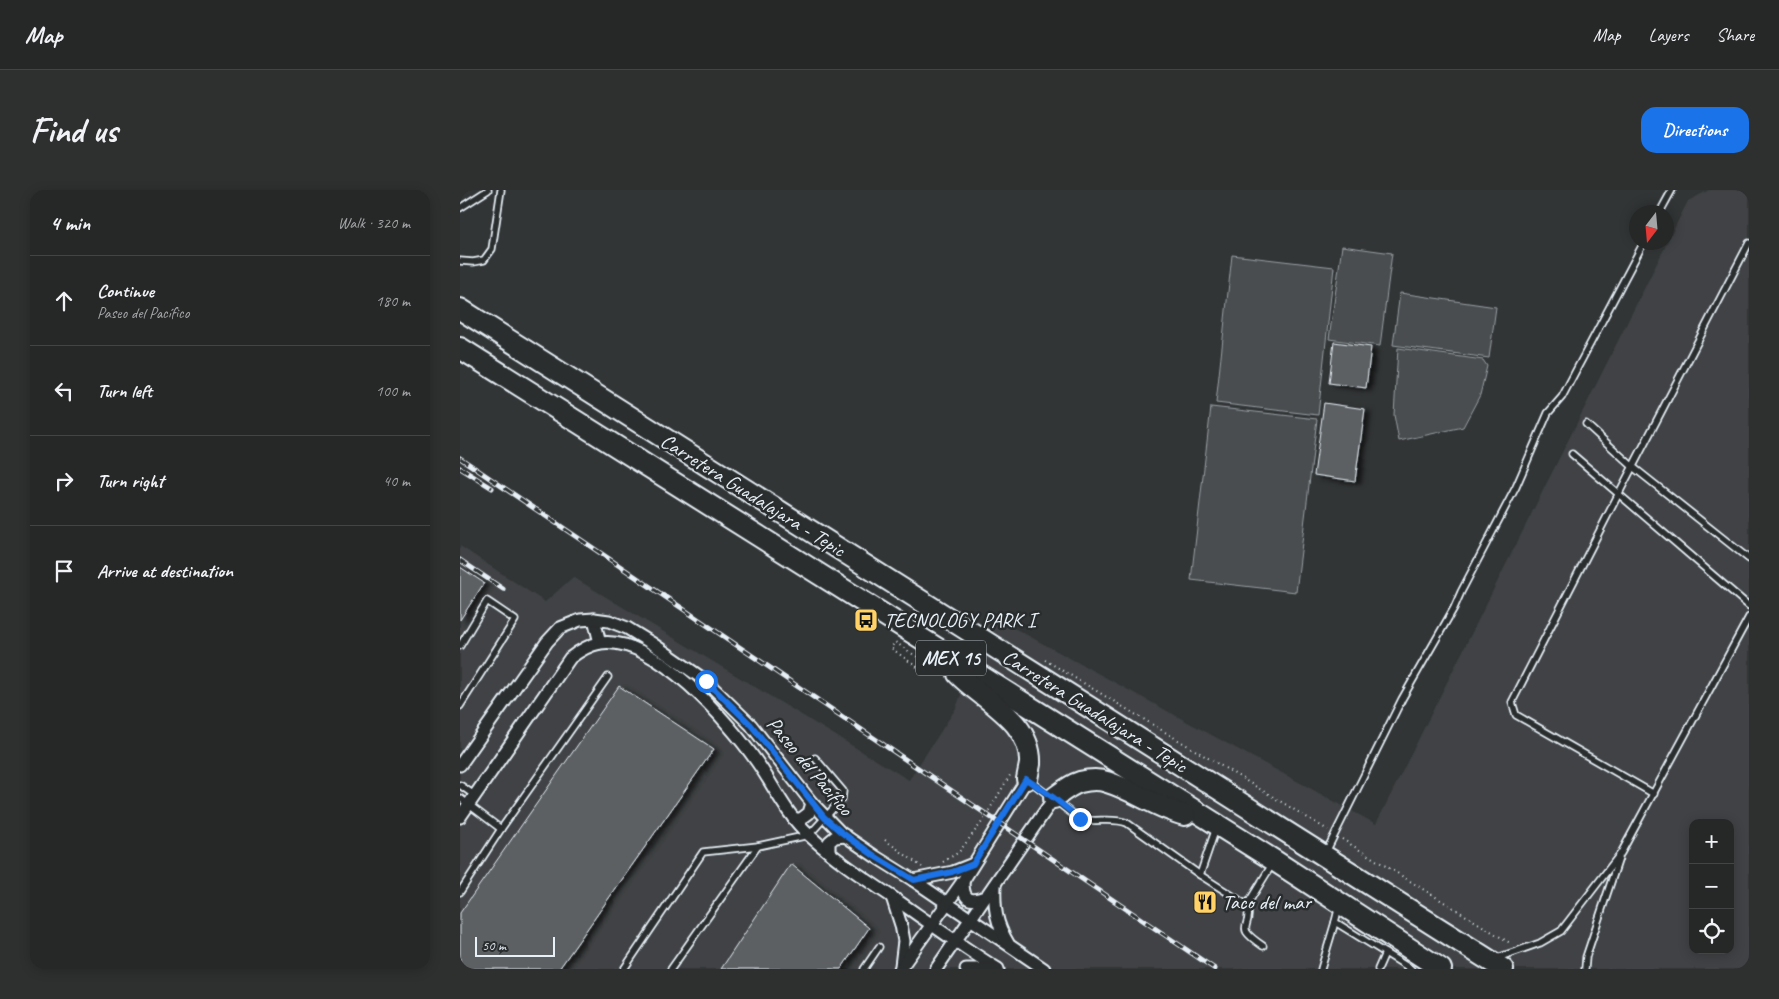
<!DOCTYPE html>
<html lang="en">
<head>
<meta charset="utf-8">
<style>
	body { margin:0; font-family:Caveat,sans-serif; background:#2e3030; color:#f1f3f6 }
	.controls { position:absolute; right:15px; bottom:15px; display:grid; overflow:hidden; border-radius:10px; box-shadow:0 2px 12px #0003 }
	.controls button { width:45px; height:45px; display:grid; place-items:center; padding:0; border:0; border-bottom:1px solid #424445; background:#262828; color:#f1f3f6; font:25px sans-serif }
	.compass { position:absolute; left:1169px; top:15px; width:45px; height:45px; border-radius:50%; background:#262828; box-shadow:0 2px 12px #0003; rotate:196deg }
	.scale { position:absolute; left:15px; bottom:12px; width:80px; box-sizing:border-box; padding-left:5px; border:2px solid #e8f1f8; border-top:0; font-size:14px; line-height:18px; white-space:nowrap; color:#e8f1f8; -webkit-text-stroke:4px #2a2d2e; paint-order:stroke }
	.stop { position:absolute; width:15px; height:15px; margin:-11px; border:4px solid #1a73e8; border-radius:50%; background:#fff }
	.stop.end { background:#1a73e8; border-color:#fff; box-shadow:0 1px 5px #0008 }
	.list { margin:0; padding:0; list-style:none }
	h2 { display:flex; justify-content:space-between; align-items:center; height:65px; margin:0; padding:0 20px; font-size:21px }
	h2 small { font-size:16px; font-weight:400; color:#a4a6a8 }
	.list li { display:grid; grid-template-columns:32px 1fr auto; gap:15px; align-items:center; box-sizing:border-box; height:90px; padding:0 20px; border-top:1px solid #424445 }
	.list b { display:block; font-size:19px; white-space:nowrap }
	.list p { margin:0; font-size:16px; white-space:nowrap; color:#a4a6a8 }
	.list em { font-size:16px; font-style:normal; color:#a4a6a8 }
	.icon { flex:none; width:28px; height:28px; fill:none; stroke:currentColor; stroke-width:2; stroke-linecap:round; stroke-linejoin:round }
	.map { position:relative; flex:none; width:1289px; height:779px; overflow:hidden; border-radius:15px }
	header { display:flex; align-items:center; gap:30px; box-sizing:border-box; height:70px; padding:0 25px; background:#262828; border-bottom:1px solid #424445 }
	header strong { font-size:24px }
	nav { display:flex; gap:28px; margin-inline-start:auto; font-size:18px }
	.intro { display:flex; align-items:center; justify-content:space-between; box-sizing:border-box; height:120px; padding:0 30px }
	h1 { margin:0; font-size:35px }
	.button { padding:12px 22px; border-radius:15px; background:#1a73e8; color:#fff; font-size:18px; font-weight:700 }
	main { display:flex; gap:30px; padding:0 30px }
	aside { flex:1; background:#262828; border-radius:15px; box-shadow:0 2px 12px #0003 }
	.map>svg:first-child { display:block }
	.built { fill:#3f4244; fill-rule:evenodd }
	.green { fill:#494d4f; stroke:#989fa4 }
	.building { fill:#5c6063; stroke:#e8f1f8; filter:url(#shadow) }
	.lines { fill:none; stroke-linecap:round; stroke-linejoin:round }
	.service-casing { stroke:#e8f1f8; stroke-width:9 }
	.minor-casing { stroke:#e8f1f8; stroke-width:15 }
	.trunk-casing { stroke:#e8f1f8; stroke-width:24 }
	.path { stroke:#e8f1f8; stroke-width:2; stroke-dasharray:1 4; stroke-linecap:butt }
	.service { stroke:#2a2d2e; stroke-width:5.5 }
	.minor { stroke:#2a2d2e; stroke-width:11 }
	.trunk { stroke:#2a2d2e; stroke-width:20 }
	.rail-casing { stroke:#e8f1f8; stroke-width:5 }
	.rail { stroke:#2a2d2e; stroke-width:3; stroke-dasharray:9; stroke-linecap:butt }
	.route { stroke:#1a73e8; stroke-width:6 }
	.labels { text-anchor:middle; stroke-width:5; stroke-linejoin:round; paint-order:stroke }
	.shield { fill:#2a2d2e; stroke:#afb6bb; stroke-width:1 }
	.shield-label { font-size:20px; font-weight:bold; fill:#e8f1f8 }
	.street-label { font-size:21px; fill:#e8f1f8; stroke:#2a2d2e }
	.poi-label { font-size:21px; fill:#e8f1f8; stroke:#2a2d2e; text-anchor:start }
</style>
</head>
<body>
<header>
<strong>Map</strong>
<nav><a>Map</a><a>Layers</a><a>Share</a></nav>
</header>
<div class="intro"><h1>Find us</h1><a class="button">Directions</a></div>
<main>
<aside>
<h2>4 min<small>Walk · 320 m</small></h2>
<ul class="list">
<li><svg class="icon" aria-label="ahead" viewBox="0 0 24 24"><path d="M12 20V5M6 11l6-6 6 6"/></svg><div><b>Continue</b><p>Paseo del Pacífico</p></div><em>180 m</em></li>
<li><svg class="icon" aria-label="left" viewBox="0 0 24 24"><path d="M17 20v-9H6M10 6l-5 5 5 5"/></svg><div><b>Turn left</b></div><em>100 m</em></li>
<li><svg class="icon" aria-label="right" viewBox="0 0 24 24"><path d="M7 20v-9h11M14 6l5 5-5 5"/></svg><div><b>Turn right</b></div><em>40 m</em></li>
<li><svg class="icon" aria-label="arrive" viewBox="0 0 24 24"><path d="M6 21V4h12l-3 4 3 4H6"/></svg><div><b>Arrive at destination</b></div></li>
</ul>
</aside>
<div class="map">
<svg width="1289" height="779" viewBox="0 0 1289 779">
	<defs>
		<filter id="shadow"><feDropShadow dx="5.5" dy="3" stdDeviation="2.5" flood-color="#0009"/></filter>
	</defs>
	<rect width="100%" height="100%" fill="#323536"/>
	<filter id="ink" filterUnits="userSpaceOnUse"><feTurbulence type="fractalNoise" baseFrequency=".02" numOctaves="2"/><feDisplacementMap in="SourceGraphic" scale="10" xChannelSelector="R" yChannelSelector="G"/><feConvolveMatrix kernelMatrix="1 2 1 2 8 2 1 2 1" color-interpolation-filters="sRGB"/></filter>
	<g filter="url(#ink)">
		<!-- built -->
		<path class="built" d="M1249 0H1289V779H0V356L85 412 113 387 449 590 496 518 530 425 916 634 1228 11ZM1233 633H1270V760H1233Z"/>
		<!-- green -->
		<g class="green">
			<path d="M882 56 932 63 920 156 869 149Z"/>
			<path d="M772 65 874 77 858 225 756 213Z"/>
			<path d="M940 103 1036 117 1029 168 933 155Z"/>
			<path d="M938 158 1023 170 1027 176 1020 205 1003 237 939 251 934 225Z"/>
			<path d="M751 217 857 229 836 402 731 390Z"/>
		</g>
		<!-- building -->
		<g class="building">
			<path d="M874 152 911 157 906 198 869 193Z"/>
			<path d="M864 213 905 219 895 291 854 285Z"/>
			<path d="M0 377 24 393 0 430Z"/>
			<path d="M159 496 254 559 99 779H0V723Z"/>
			<path d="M331 674 409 738 381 779H261Z"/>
		</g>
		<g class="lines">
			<!-- service casing -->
			<g class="service-casing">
				<g id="service">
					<path d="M0 18 28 0"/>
					<path d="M1200 22 1212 0"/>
					<path d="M0 71 13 72 24 70 32 59 41 0"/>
					<path d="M1126 234 1173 277 1289 369"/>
					<path d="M1112 264 1289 416"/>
					<path d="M0 456 27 411 55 430 0 516"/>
					<path d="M570 591 619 629C635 633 653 627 667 633L740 685 787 715 813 673"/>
					<path d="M0 595 14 605"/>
					<path d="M1194 604 1056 525 1052 512 1158 305 1289 53"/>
					<path d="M0 608 41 639 148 487"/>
					<path d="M866 662 942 509 994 418 1001 402 1056 297 1088 223 1102 207 1184 52"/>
					<path d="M740 685 756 638"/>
					<path d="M0 702 41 639"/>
					<path d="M787 715C794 740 771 734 803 756"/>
					<path d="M879 716 875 732 951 779"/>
					<path d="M1034 769 1080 753 1101 741 1161 663 1289 427"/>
					<path d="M164 779 243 662 298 656 349 645 382 609 383 601 355 568"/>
					<path d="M211 779 298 656"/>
					<path d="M404 779 419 757"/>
					<path d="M861 779 875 732"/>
					<path d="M918 779 925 763"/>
					<path d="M1125 779 1126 767 1159 668"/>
				</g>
			</g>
			<!-- minor casing -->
			<g class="minor-casing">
				<g id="minor">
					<path d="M134 429 140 453"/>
					<path d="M0 575 87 452 100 438 120 430 134 429 149 431 167 438 193 454 246 491 291 535 352 613 381 643 416 667 453 690 584 779"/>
					<path d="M0 627 110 468C119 461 129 455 140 453 194 445 269 532 297 572 314 596 327 626 350 646 377 671 407 690 438 711 471 734 504 758 538 779"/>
					<path d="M334 629H341L349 623 352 613"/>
					<path d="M369 662V652L375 647 386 646"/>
					<path d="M453 690 493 682 513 674"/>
					<path d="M503 691C503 711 510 713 527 706"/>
					<path d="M535 695C534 719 536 733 548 753"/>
					<path d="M432 707 441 735 444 751 441 776"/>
					<path d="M440 779 503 691 567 589"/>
					<path d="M476 779 594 608"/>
					<path d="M506 779H536"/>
				</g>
			</g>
			<!-- trunk casing -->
			<g class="trunk-casing">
				<g id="trunk">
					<path d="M0 119 1043 779"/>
					<path d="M0 158 815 671 981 779"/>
					<path d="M498 484C523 510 572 531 570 574 569 579 568 584 567 589"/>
					<path d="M594 608C602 602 610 595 620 592 628 590 639 589 647 592 674 600 697 618 725 625"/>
				</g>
			</g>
			<!-- path -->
			<g class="path">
				<path d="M585 470 868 640"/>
				<path d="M457 477 431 458 435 452 482 484"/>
				<path d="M882 649 1050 753"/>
				<path d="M425 650 462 677"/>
				<path d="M483 672 499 662 522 632 552 582"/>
			</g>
			<!-- service -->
			<use href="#service" class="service"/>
			<!-- minor -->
			<use href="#minor" class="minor"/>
			<!-- trunk -->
			<use href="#trunk" class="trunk"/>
			<!-- rail casing -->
			<g class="rail-casing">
				<g id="rail">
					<path d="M0 268 755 779"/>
					<path d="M0 278 32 298"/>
					<path d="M0 370 43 399"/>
				</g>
			</g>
			<!-- rail -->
			<use href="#rail" class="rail"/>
		</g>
	</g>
	<g class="lines" filter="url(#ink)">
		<!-- route -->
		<path class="route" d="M246 491 291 535 364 627 381 642 416 667 454 690 492 682 513 674 566 589 594 608 620 629"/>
	</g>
	<!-- icons -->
	<defs>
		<g id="bus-square" transform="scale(1.25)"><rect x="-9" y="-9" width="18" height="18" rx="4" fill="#ffd166" stroke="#2a2d2e"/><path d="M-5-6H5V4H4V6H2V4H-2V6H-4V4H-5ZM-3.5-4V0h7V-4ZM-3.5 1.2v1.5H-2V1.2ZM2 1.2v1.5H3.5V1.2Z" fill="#111"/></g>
		<g id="restaurant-square" transform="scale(1.25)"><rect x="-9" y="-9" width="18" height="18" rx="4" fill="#ffd166" stroke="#2a2d2e"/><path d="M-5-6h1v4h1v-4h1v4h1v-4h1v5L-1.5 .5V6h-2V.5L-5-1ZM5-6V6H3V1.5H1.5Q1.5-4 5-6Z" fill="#111"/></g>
	</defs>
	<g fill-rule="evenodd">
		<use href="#bus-square" x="406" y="430"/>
		<use href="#restaurant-square" x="745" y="712"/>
	</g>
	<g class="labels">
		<!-- shield labels -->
		<rect class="shield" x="456" y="450.5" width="70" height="35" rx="4"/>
		<g class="shield-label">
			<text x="491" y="475">MEX 15</text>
		</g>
		<!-- street labels -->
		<g class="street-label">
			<text transform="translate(293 305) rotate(32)" y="7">Carretera Guadalajara - Tepic</text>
			<text transform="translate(635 521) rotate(32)" y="7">Carretera Guadalajara - Tepic</text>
			<text transform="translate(350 576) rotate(50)" y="7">Paseo del Pacífico</text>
		</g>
		<!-- poi labels -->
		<g class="poi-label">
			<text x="424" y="437">TECNOLOGY PARK I</text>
			<text x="762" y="719">Taco del mar</text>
		</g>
	</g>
</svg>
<div class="controls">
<button>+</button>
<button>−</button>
<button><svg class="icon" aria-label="locate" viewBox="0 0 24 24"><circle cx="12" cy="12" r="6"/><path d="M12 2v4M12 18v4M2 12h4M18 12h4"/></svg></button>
</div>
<svg class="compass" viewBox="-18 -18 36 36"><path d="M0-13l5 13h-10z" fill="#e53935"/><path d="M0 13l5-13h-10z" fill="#a4a6a8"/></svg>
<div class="scale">50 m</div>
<div class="stop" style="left:246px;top:491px"></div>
<div class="stop end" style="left:620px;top:629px"></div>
</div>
</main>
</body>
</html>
